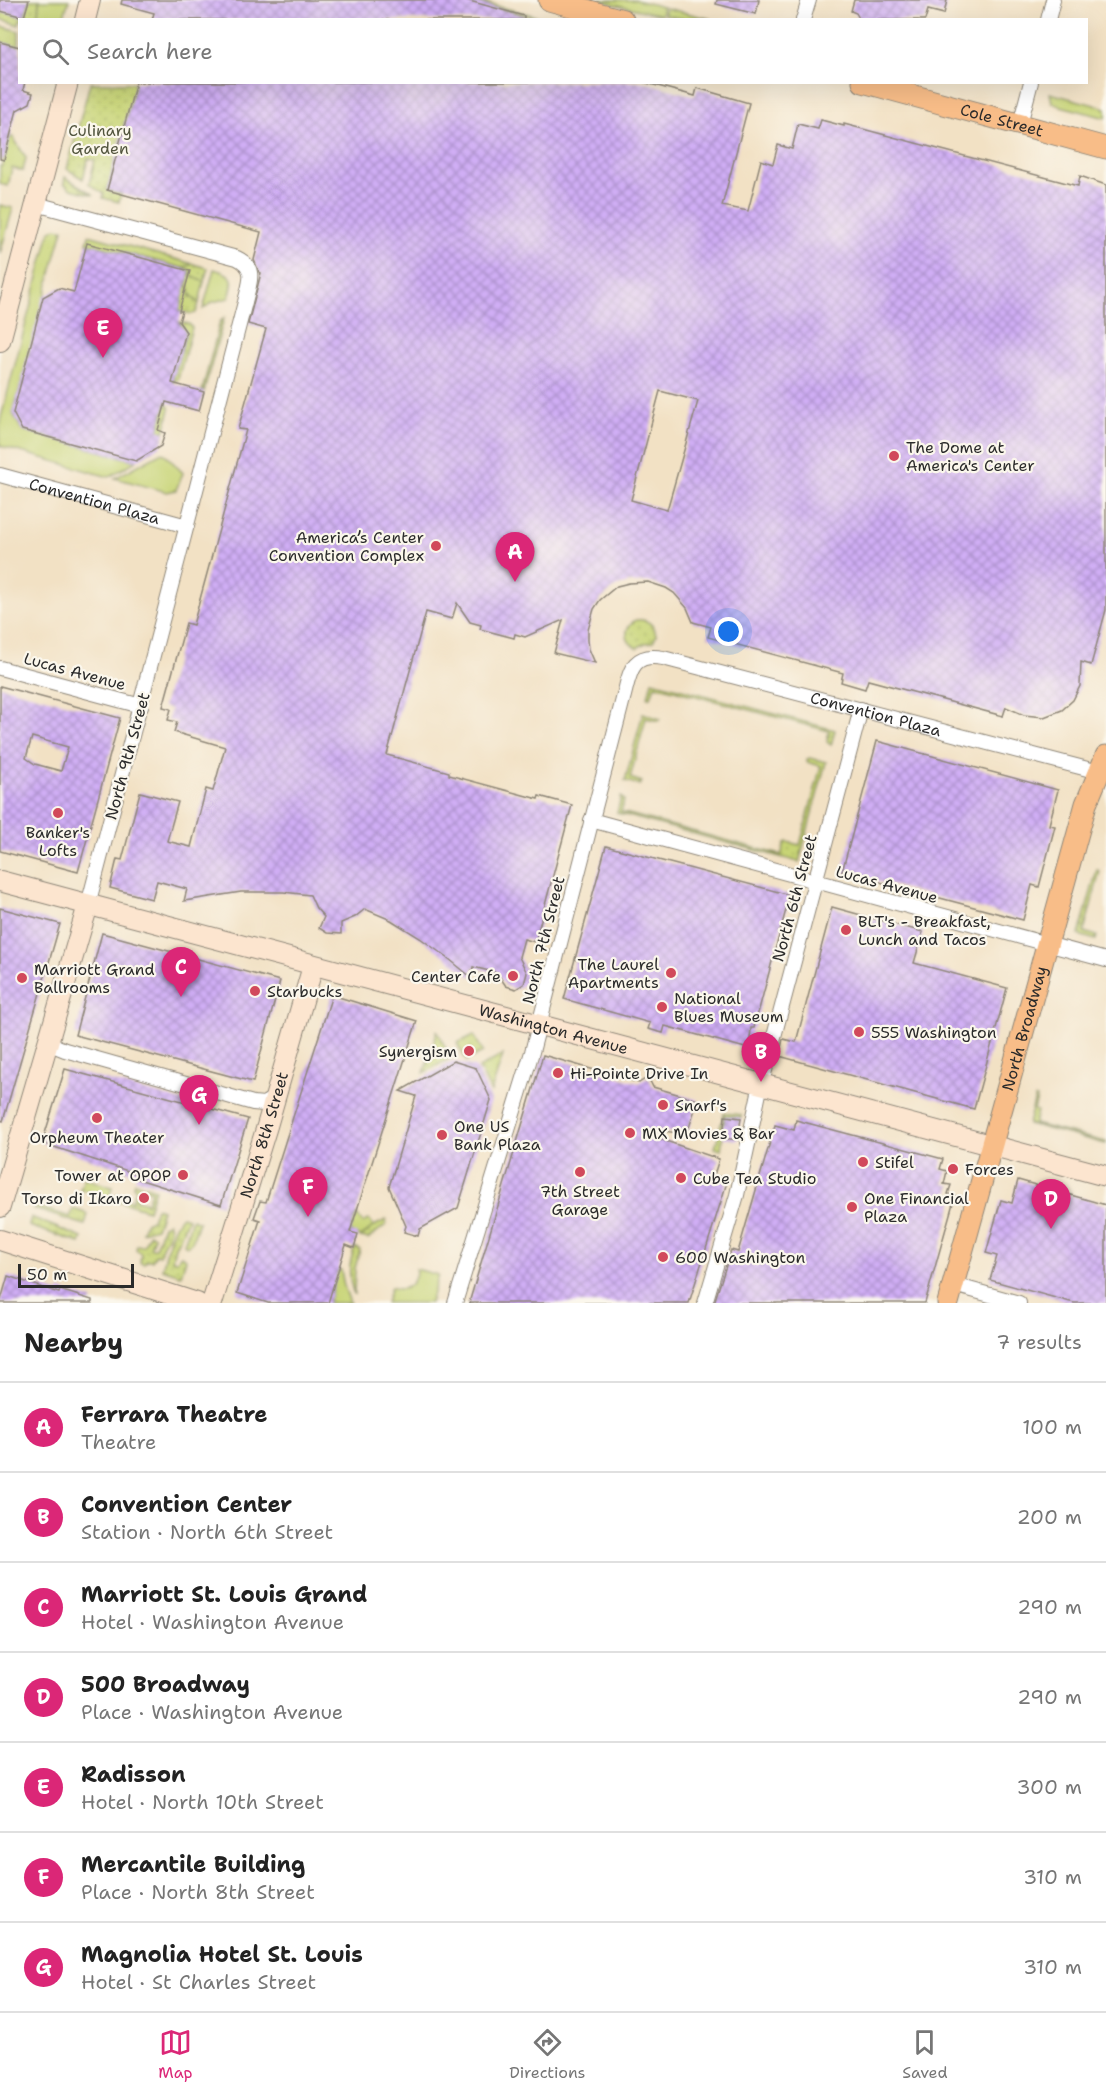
<!DOCTYPE html>
<html lang="en">
<head>
<meta charset="utf-8">
<style>
	body { margin:0; font-family:"Shantell Sans",sans-serif; background:#f6f6f6; color:#222 }
	.scale { position:absolute; left:18px; bottom:15px; width:116px; box-sizing:border-box; padding-left:6px; border:3px solid #2b2b2b; border-top:0; font-size:16px; line-height:21px; white-space:nowrap; color:#2b2b2b; -webkit-text-stroke:4px #fbf7ec; paint-order:stroke }
	.you { position:absolute; left:729px; top:632px; width:21px; height:21px; margin:-15px; border:4px solid #fff; border-radius:50%; background:#1a73e8; box-shadow:0 0 0 9px #1a73e833 }
	.badge { display:grid; place-items:center; width:39px; height:39px; border-radius:50%; background:#db2777; color:#fff; font-size:20px; font-weight:700 }
	.pin { position:absolute; translate:-50% -50px; filter:drop-shadow(0 2px 3px #0008) }
	.pin::after { content:''; position:absolute; top:32px; width:21px; height:18px; background:inherit; clip-path:polygon(0 0,100% 0,50% 100%) }
	.list { margin:0; padding:0; list-style:none }
	h2 { display:flex; justify-content:space-between; align-items:center; height:78px; margin:0; padding:0 24px; font-size:26px }
	h2 small { font-size:20px; font-weight:400; color:#767676 }
	.list li { display:grid; grid-template-columns:39px 1fr auto; gap:18px; align-items:center; box-sizing:border-box; height:90px; padding:0 24px; border-top:2px solid #e0e0e0 }
	.list b { display:block; font-size:22px; white-space:nowrap }
	.list p { margin:0; font-size:20px; white-space:nowrap; color:#767676 }
	.list em { font-size:20px; font-style:normal; color:#767676 }
	.icon { flex:none; width:33px; height:33px; fill:none; stroke:currentColor; stroke-width:2; stroke-linecap:round; stroke-linejoin:round }
	.map { position:relative; flex:none; width:1106px; height:1303px; overflow:hidden }
	.search { position:absolute; background:#fff; box-shadow:0 6px 24px #0002; left:18px; right:18px; top:18px; height:66px; display:flex; align-items:center; gap:15px; box-sizing:border-box; padding:0 21px; border-radius:0px; color:#767676; font-size:22px }
	.sheet { height:708px; background:#fff }
	nav { display:flex; justify-content:space-around; align-items:center; box-sizing:border-box; height:84px; border-top:2px solid #e0e0e0; background:#fff; font-size:16px; color:#767676 }
	nav a { display:grid; justify-items:center; gap:3px }
	nav .on { color:#db2777 }
	.map>svg:first-child { display:block }
	.green { fill:#c7d475; stroke:#798050; stroke-width:1.5 }
	.garden { fill:url(#garden-dots); stroke:#798050; stroke-width:1.5; fill-rule:evenodd }
	.building { fill:url(#building-cross-hatch); fill-rule:evenodd }
	.lines { fill:none; stroke-linecap:round; stroke-linejoin:round }
	.street-casing { stroke:#8e8678; stroke-width:16 }
	.secondary-casing { stroke:#8e8678; stroke-width:22 }
	.primary-casing { stroke:#8e8678; stroke-width:23 }
	.street { stroke:#fff; stroke-width:14 }
	.secondary { stroke:#fce5cf; stroke-width:20 }
	.primary { stroke:#f8bd88; stroke-width:21 }
	.poi-dot { fill:#d1495b; stroke:#fbf7ec; stroke-width:2 }
	.labels { text-anchor:middle; stroke-width:4.5; stroke-linejoin:round; paint-order:stroke }
	.street-label { font-size:16px; fill:#2b2b2b; stroke:#fbf7ec }
	.park-label { font-size:16px; fill:#52553e; stroke:#fbf7ec }
	.poi-label { font-size:16px; fill:#2b2b2b; stroke:#fbf7ec; text-anchor:start }
</style>
</head>
<body>
<div class="map">
<svg width="1106" height="1303" viewBox="0 0 1106 1303">
	<defs>
		<pattern id="garden-dots" width="8" height="8" patternUnits="userSpaceOnUse" patternTransform="scale(1.5)"><rect width="8" height="8" fill="#c7d475"/><path d="M2 2h.1M6 6h.1" fill="none" stroke="#abb665" stroke-width="1.8" stroke-linecap="round"/></pattern>
		<pattern id="building-cross-hatch" width="8" height="8" patternUnits="userSpaceOnUse" patternTransform="scale(1.5)"><rect width="8" height="8" fill="#d0aef5"/><path d="M0 0l8 8M0 8l8-8" fill="none" stroke="#a98ec7"/></pattern>
	</defs>
	<rect width="100%" height="100%" fill="#fbf7ec"/>
	<filter id="ink" filterUnits="userSpaceOnUse"><feTurbulence type="fractalNoise" baseFrequency=".0167" numOctaves="2"/><feDisplacementMap in="SourceGraphic" scale="12" xChannelSelector="R" yChannelSelector="G"/><feConvolveMatrix kernelMatrix="1 2 1 2 8 2 1 2 1" color-interpolation-filters="sRGB"/></filter>
	<filter id="wash" filterUnits="userSpaceOnUse"><feTurbulence type="fractalNoise" baseFrequency=".008" numOctaves="4" result="noise"/><feDisplacementMap in="SourceGraphic" scale="24" xChannelSelector="R" yChannelSelector="G"/><feGaussianBlur stdDeviation="1.35" result="paint"/><feColorMatrix in="noise" values="0 0 0 0 0 0 0 0 0 0 0 0 0 0 0 0 0 1.4 0 .05"/><feComposite in="paint" operator="in"/></filter>
	<g filter="url(#wash)">
		<rect width="100%" height="100%" fill="#f2e1c4"/>
		<!-- green -->
		<g class="green">
			<path d="M39 0H69L63 19 34 20 38 14Z"/>
			<path d="M596 0H636L663 7 661 15Z"/>
			<path d="M666 8 711 19H685L664 15Z"/>
			<path d="M0 26 19 31V47L0 42Z"/>
			<path d="M1050 93 1106 108V118L1057 105 1052 102Z"/>
			<path d="M10 137H13L26 158 23 171 12 168 8 186 0 184V166H2Z"/>
			<path d="M0 205 13 208 0 254Z"/>
			<path d="M56 228 63 229 13 414 22 430 136 461 109 477 0 446V421L50 232Z"/>
			<path d="M89 235 193 264 183 268 87 243Z"/>
			<path d="M214 269C235 275 235 278 229 298L213 302 203 309Z"/>
			<path d="M189 274 204 282 199 303C188 294 186 287 189 274Z"/>
			<path d="M160 453 165 454 183 473 176 490 167 492 115 478Z"/>
			<path d="M84 1178 112 1187 109 1198 80 1189Z"/>
			<path d="M356 1214 363 1223 369 1219 374 1226 361 1237 350 1232Z"/>
			<path d="M338 1269 341 1270 344 1286 350 1303H328Z"/>
			<path d="M416 1269 438 1275 430 1303H386L391 1287C406 1293 416 1284 416 1269Z"/>
		</g>
		<!-- garden -->
		<g class="garden">
			<path d="M29 0H39L38 14 34 19 20 20 19 25 0 19V11L24 17Z"/>
			<path d="M466 0H475L547 19H539Z"/>
			<path d="M90 83H136L107 190 121 194 119 202 103 198 104 194 89 184 95 160 88 159 83 179 67 169Z"/>
			<path d="M65 177 94 195 71 189 64 183Z"/>
			<path d="M193 264 208 268 204 282 189 274 190 270 183 268Z"/>
			<path d="M186 285 190 288V296L199 303 196 313 192 314 179 311Z"/>
			<path d="M224 318 204 392 202 391 220 322Z"/>
			<path d="M179 322 189 324 192 328 178 379 172 383 186 333Z"/>
			<path d="M166 402 170 409 164 432 158 431Z"/>
			<path d="M636 620C647 619 654 624 656 635L653 642 645 643 637 648C623 641 624 627 636 620Z"/>
			<path d="M652 681 835 730 831 745 827 742 829 731 655 685 651 697H648Z"/>
			<path d="M643 713 660 719 658 721 646 718 630 778 642 782 640 785 625 781Z"/>
			<path d="M810 758 826 762 799 862 617 813 621 797 624 800 621 812 781 855 785 843 787 842 800 845 821 766 807 762V759Z"/>
			<path d="M1097 870 1100 871 1084 932 1097 936 1096 940 1079 935Z"/>
			<path d="M437 1031 451 1058 424 1073Z"/>
			<path d="M474 1035 483 1052 466 1061 457 1043Z"/>
			<path d="M503 1055 491 1092 479 1068Z"/>
			<path d="M1035 1098H1037L1034 1110 1037 1111 1034 1124 1106 1142V1144L1028 1124Z"/>
			<path d="M724 1113 741 1115V1118L725 1116 721 1150 715 1148Z"/>
			<path d="M134 1182 155 1189 148 1210 115 1200 117 1194 132 1201 136 1189 133 1186ZM140 1187 151 1191 147 1203 136 1200Z"/>
			<path d="M35 1206 70 1217 73 1209 88 1214 85 1225 34 1209Z"/>
			<path d="M156 1208 162 1210 156 1228 142 1232 145 1223 152 1220Z"/>
			<path d="M182 1216 188 1218 179 1240 175 1246 172 1260H177L181 1255 185 1257 186 1259 181 1275 162 1269C166 1256 171 1225 182 1216Z"/>
			<path d="M31 1217 82 1238 80 1243 29 1226Z"/>
			<path d="M192 1219 199 1222 192 1242 187 1246 184 1244Z"/>
			<path d="M386 1220V1225L368 1239 361 1237 374 1226Z"/>
			<path d="M168 1222C173 1233 166 1236 163 1245 161 1248 161 1251 160 1255L156 1254 152 1260H147L144 1263 140 1262 141 1254 136 1249 137 1245 143 1246 150 1233 154 1236 150 1248H155L163 1226Z"/>
			<path d="M355 1247 360 1250 355 1268 354 1295C348 1277 348 1265 355 1247Z"/>
		</g>
		<g id="blocks">
			<!-- building -->
			<g class="building">
				<path d="M0 0H29L24 17 0 11Z"/>
				<path d="M122 0H466L524 16V20H152L154 13 121 4Z"/>
				<path d="M717 0H759L756 14 716 4Z"/>
				<path d="M854 0H947L944 14 928 10 925 20H860L856 13 851 11Z"/>
				<path d="M0 42 20 47V82H25L23 90 33 93 30 103 17 110 4 160 0 159Z"/>
				<path d="M136 82H643L695 96 697 88 749 103 722 206 748 211 761 160 773 164 778 145 792 149 798 124 818 129 821 120 844 126V124L1078 186 1080 176 1106 185V610L1091 665 1081 662 1080 686 1073 700 1062 710 1044 717 1024 715 1006 707 1003 716 868 680 865 689 841 682 843 673 708 637 711 627 693 622 687 608 674 593 666 588 648 582 629 583 617 586 600 600 594 609 588 630V640L589 649 595 663 554 653 563 620 525 637 515 634 514 638 480 629 481 625 470 622 457 603 452 619 426 612 387 755 449 772V775L538 799 539 796 572 805 535 942 524 939 519 957 527 973 524 984 516 989 506 986 497 973 473 967 471 977 449 959 420 938 391 920 365 909 355 917 341 923V934L327 933 319 928 324 917 316 908 310 895 283 892H241L184 901 187 889 157 881 152 899 110 888 117 859 122 860 140 792 178 802 167 841 191 847 206 789 213 791 225 747 174 732 177 722 168 720 171 709 163 707 186 623 193 625 246 430 238 429 266 329 248 324 261 273 259 272 254 260 261 232 107 190ZM660 391 698 401 667 510 631 500Z"/>
				<path d="M87 243 190 271 179 311H182L179 322 186 332 172 383 204 392 199 411 166 402 158 430 165 433 161 446 136 461 22 430 13 413 43 297 59 288 74 292Z"/>
				<path d="M0 686 120 718 78 872 0 851ZM32 737 68 747 61 771 35 764 26 758Z"/>
				<path d="M877 741 1058 790 1049 825 1055 826 1039 887 1032 885 1023 920 842 872Z"/>
				<path d="M606 846 790 895 754 1028H751L749 1049 665 1026 663 1033 648 1029 650 1023 564 999Z"/>
				<path d="M832 907 923 932 914 963 1007 988 974 1109 779 1056 783 1039 796 1042Z"/>
				<path d="M0 908 60 924 3 1121 0 1120Z"/>
				<path d="M102 933 280 981 253 1082 75 1035Z"/>
				<path d="M332 995 417 1021 350 1232 358 1234 354 1248 346 1245 328 1303H268L237 1293 260 1220 254 1218 260 1201 266 1202Z"/>
				<path d="M543 1055 639 1083 648 1077 653 1087 698 1100 687 1134 655 1130 654 1137 719 1159 714 1175 728 1179 689 1303H469Z"/>
				<path d="M453 1061 476 1068 491 1100 458 1208 420 1229 418 1236 404 1232 406 1226 389 1187 416 1096 400 1091Z"/>
				<path d="M65 1069 248 1119 221 1205 135 1178 137 1174 42 1143Z"/>
				<path d="M725 1116 741 1118 738 1140 723 1138Z"/>
				<path d="M796 1120 943 1159 940 1169 947 1171 944 1184 951 1185 948 1194 955 1196 925 1303H714L731 1250 738 1252 775 1125 794 1130Z"/>
				<path d="M1018 1180 1106 1205V1303H1074L990 1280 997 1256 986 1253 1001 1200 1012 1203Z"/>
				<path d="M8 1276 59 1293 60 1290 92 1300V1303H0Z"/>
			</g>
		</g>
	</g>
	<g filter="url(#ink)">
		<use href="#blocks" fill-opacity="0" stroke="#8e8678" stroke-width="1.5"/>
		<g class="lines">
			<!-- street casing -->
			<g class="street-casing">
				<g id="street">
					<path d="M803 20 809 0"/>
					<path d="M1048 20 1053 0"/>
					<path d="M1020 124 1031 82"/>
					<path d="M36 204 237 258C258 268 249 284 245 302L88 905"/>
					<path id="s1" d="M0 475 187 526"/>
					<path d="M0 668 141 706"/>
					<path d="M591 820 1106 960"/>
					<path d="M50 1037 55 1046 65 1050 253 1103 264 1104 276 1096"/>
					<path d="M954 1285 1019 1303"/>
					<path id="s2" d="M455 1303 532 1052 623 699C630 674 630 652 663 658L1099 772"/>
					<path d="M705 1303 737 1195 759 1093 861 709"/>
				</g>
			</g>
			<!-- secondary casing -->
			<g class="secondary-casing">
				<g id="secondary">
					<path d="M85 20 90 0"/>
					<path d="M0 341 68 82"/>
					<path id="s3" d="M0 881 1106 1176"/>
					<path d="M0 1207 88 905"/>
					<path d="M0 1240 197 1303"/>
					<path id="s4" d="M212 1303 267 1126 313 966"/>
				</g>
			</g>
			<!-- primary casing -->
			<g class="primary-casing">
				<g id="primary">
					<path d="M549 0 623 20"/>
					<path id="s5" d="M863 82 1106 148"/>
					<path id="s6" d="M948 1303 1086 804 1106 756"/>
				</g>
			</g>
			<!-- street -->
			<use href="#street" class="street"/>
			<!-- secondary -->
			<use href="#secondary" class="secondary"/>
			<!-- primary -->
			<use href="#primary" class="primary"/>
		</g>
	</g>
	<!-- markers -->
	<g class="poi-dot">
		<circle cx="894" cy="456" r="6"/>
		<circle cx="436" cy="546" r="6"/>
		<circle cx="58" cy="813" r="6"/>
		<circle cx="846" cy="930" r="6"/>
		<circle cx="671" cy="973" r="6"/>
		<circle cx="513" cy="976" r="6"/>
		<circle cx="22" cy="978" r="6"/>
		<circle cx="255" cy="991" r="6"/>
		<circle cx="662" cy="1007" r="6"/>
		<circle cx="859" cy="1032" r="6"/>
		<circle cx="469" cy="1051" r="6"/>
		<circle cx="558" cy="1073" r="6"/>
		<circle cx="663" cy="1105" r="6"/>
		<circle cx="97" cy="1118" r="6"/>
		<circle cx="630" cy="1133" r="6"/>
		<circle cx="442" cy="1135" r="6"/>
		<circle cx="863" cy="1162" r="6"/>
		<circle cx="953" cy="1169" r="6"/>
		<circle cx="580" cy="1172" r="6"/>
		<circle cx="183" cy="1175" r="6"/>
		<circle cx="681" cy="1178" r="6"/>
		<circle cx="144" cy="1198" r="6"/>
		<circle cx="852" cy="1207" r="6"/>
		<circle cx="663" cy="1257" r="6"/>
	</g>
	<g class="labels">
		<!-- street labels -->
		<g class="street-label">
			<text dy="6" stroke="none"><textPath href="#s5" startOffset="144">Cole Street</textPath></text>
			<text dy="6" stroke="none"><textPath href="#s1" startOffset="98">Convention Plaza</textPath></text>
			<text transform="translate(75 671) rotate(15)" y="6">Lucas Avenue</text>
			<text dy="6" stroke="none"><textPath href="#s2" startOffset="914">Convention Plaza</textPath></text>
			<text transform="translate(127 756) rotate(-75)" y="6">North 9th Street</text>
			<text transform="translate(887 884) rotate(15)" y="6">Lucas Avenue</text>
			<text transform="translate(794 898) rotate(-75)" y="6">North 6th Street</text>
			<text transform="translate(543 940) rotate(-76)" y="6">North 7th Street</text>
			<text dy="6" stroke="none"><textPath href="#s3" startOffset="573">Washington Avenue</textPath></text>
			<text dy="6" stroke="none"><textPath href="#s6" startOffset="285">North Broadway</textPath></text>
			<text dy="6" stroke="none"><textPath href="#s4" startOffset="176">North 8th Street</textPath></text>
		</g>
		<!-- park labels -->
		<g class="park-label">
			<text x="100" y="136">Culinary<tspan x="100" dy="18">Garden</tspan></text>
		</g>
		<!-- poi labels -->
		<g class="poi-label">
			<text x="906" y="453">The Dome at<tspan x="906" dy="18">America's Center</tspan></text>
			<text x="424" y="543" text-anchor="end">America’s Center<tspan x="424" dy="18">Convention Complex</tspan></text>
			<text x="58" y="838" text-anchor="middle">Banker's<tspan x="58" dy="18">Lofts</tspan></text>
			<text x="858" y="927">BLT's - Breakfast,<tspan x="858" dy="18">Lunch and Tacos</tspan></text>
			<text x="659" y="970" text-anchor="end">The Laurel<tspan x="659" dy="18">Apartments</tspan></text>
			<text x="34" y="975">Marriott Grand<tspan x="34" dy="18">Ballrooms</tspan></text>
			<text x="501" y="982" text-anchor="end">Center Cafe</text>
			<text x="267" y="997">Starbucks</text>
			<text x="674" y="1004">National<tspan x="674" dy="18">Blues Museum</tspan></text>
			<text x="871" y="1038">555 Washington</text>
			<text x="457" y="1057" text-anchor="end">Synergism</text>
			<text x="570" y="1079">Hi-Pointe Drive In</text>
			<text x="675" y="1111">Snarf's</text>
			<text x="454" y="1132">One US<tspan x="454" dy="18">Bank Plaza</tspan></text>
			<text x="642" y="1139">MX Movies &amp; Bar</text>
			<text x="97" y="1143" text-anchor="middle">Orpheum Theater</text>
			<text x="875" y="1168">Stifel</text>
			<text x="965" y="1175">Forces</text>
			<text x="171" y="1181" text-anchor="end">Tower at OPOP</text>
			<text x="693" y="1184">Cube Tea Studio</text>
			<text x="580" y="1197" text-anchor="middle">7th Street<tspan x="580" dy="18">Garage</tspan></text>
			<text x="132" y="1204" text-anchor="end">Torso di Ikaro</text>
			<text x="864" y="1204">One Financial<tspan x="864" dy="18">Plaza</tspan></text>
			<text x="675" y="1263">600 Washington</text>
		</g>
	</g>
</svg>
<div class="scale">50 m</div>
<div class="you"></div>
<div class="pin badge" style="left:515px;top:582px">A</div>
<div class="pin badge" style="left:761px;top:1082px">B</div>
<div class="pin badge" style="left:181px;top:997px">C</div>
<div class="pin badge" style="left:1051px;top:1229px">D</div>
<div class="pin badge" style="left:103px;top:358px">E</div>
<div class="pin badge" style="left:308px;top:1217px">F</div>
<div class="pin badge" style="left:199px;top:1125px">G</div>
<div class="search"><svg class="icon" aria-label="search" viewBox="0 0 24 24"><circle cx="10" cy="10" r="6"/><path d="M15 15l6 6"/></svg>Search here</div>
</div>
<section class="sheet">
<h2>Nearby<small>7 results</small></h2>
<ul class="list">
<li><span class="badge">A</span><div><b>Ferrara Theatre</b><p>Theatre</p></div><em>100 m</em></li>
<li><span class="badge">B</span><div><b>Convention Center</b><p>Station · North 6th Street</p></div><em>200 m</em></li>
<li><span class="badge">C</span><div><b>Marriott St. Louis Grand</b><p>Hotel · Washington Avenue</p></div><em>290 m</em></li>
<li><span class="badge">D</span><div><b>500 Broadway</b><p>Place · Washington Avenue</p></div><em>290 m</em></li>
<li><span class="badge">E</span><div><b>Radisson</b><p>Hotel · North 10th Street</p></div><em>300 m</em></li>
<li><span class="badge">F</span><div><b>Mercantile Building</b><p>Place · North 8th Street</p></div><em>310 m</em></li>
<li><span class="badge">G</span><div><b>Magnolia Hotel St. Louis</b><p>Hotel · St Charles Street</p></div><em>310 m</em></li>
</ul>
</section>
<nav>
<a class="on"><svg class="icon" aria-label="map" viewBox="0 0 24 24"><path d="M3 6l6-2 6 2 6-2v14l-6 2-6-2-6 2zM9 4v14M15 6v14"/></svg>Map</a>
<a><svg class="icon" aria-label="directions" viewBox="0 0 24 24"><path d="M12 3l9 9-9 9-9-9zM9 14v-3h6M13 9l2 2-2 2"/></svg>Directions</a>
<a><svg class="icon" aria-label="saved" viewBox="0 0 24 24"><path d="M7 4h10v16l-5-4-5 4z"/></svg>Saved</a>
</nav>
</body>
</html>
